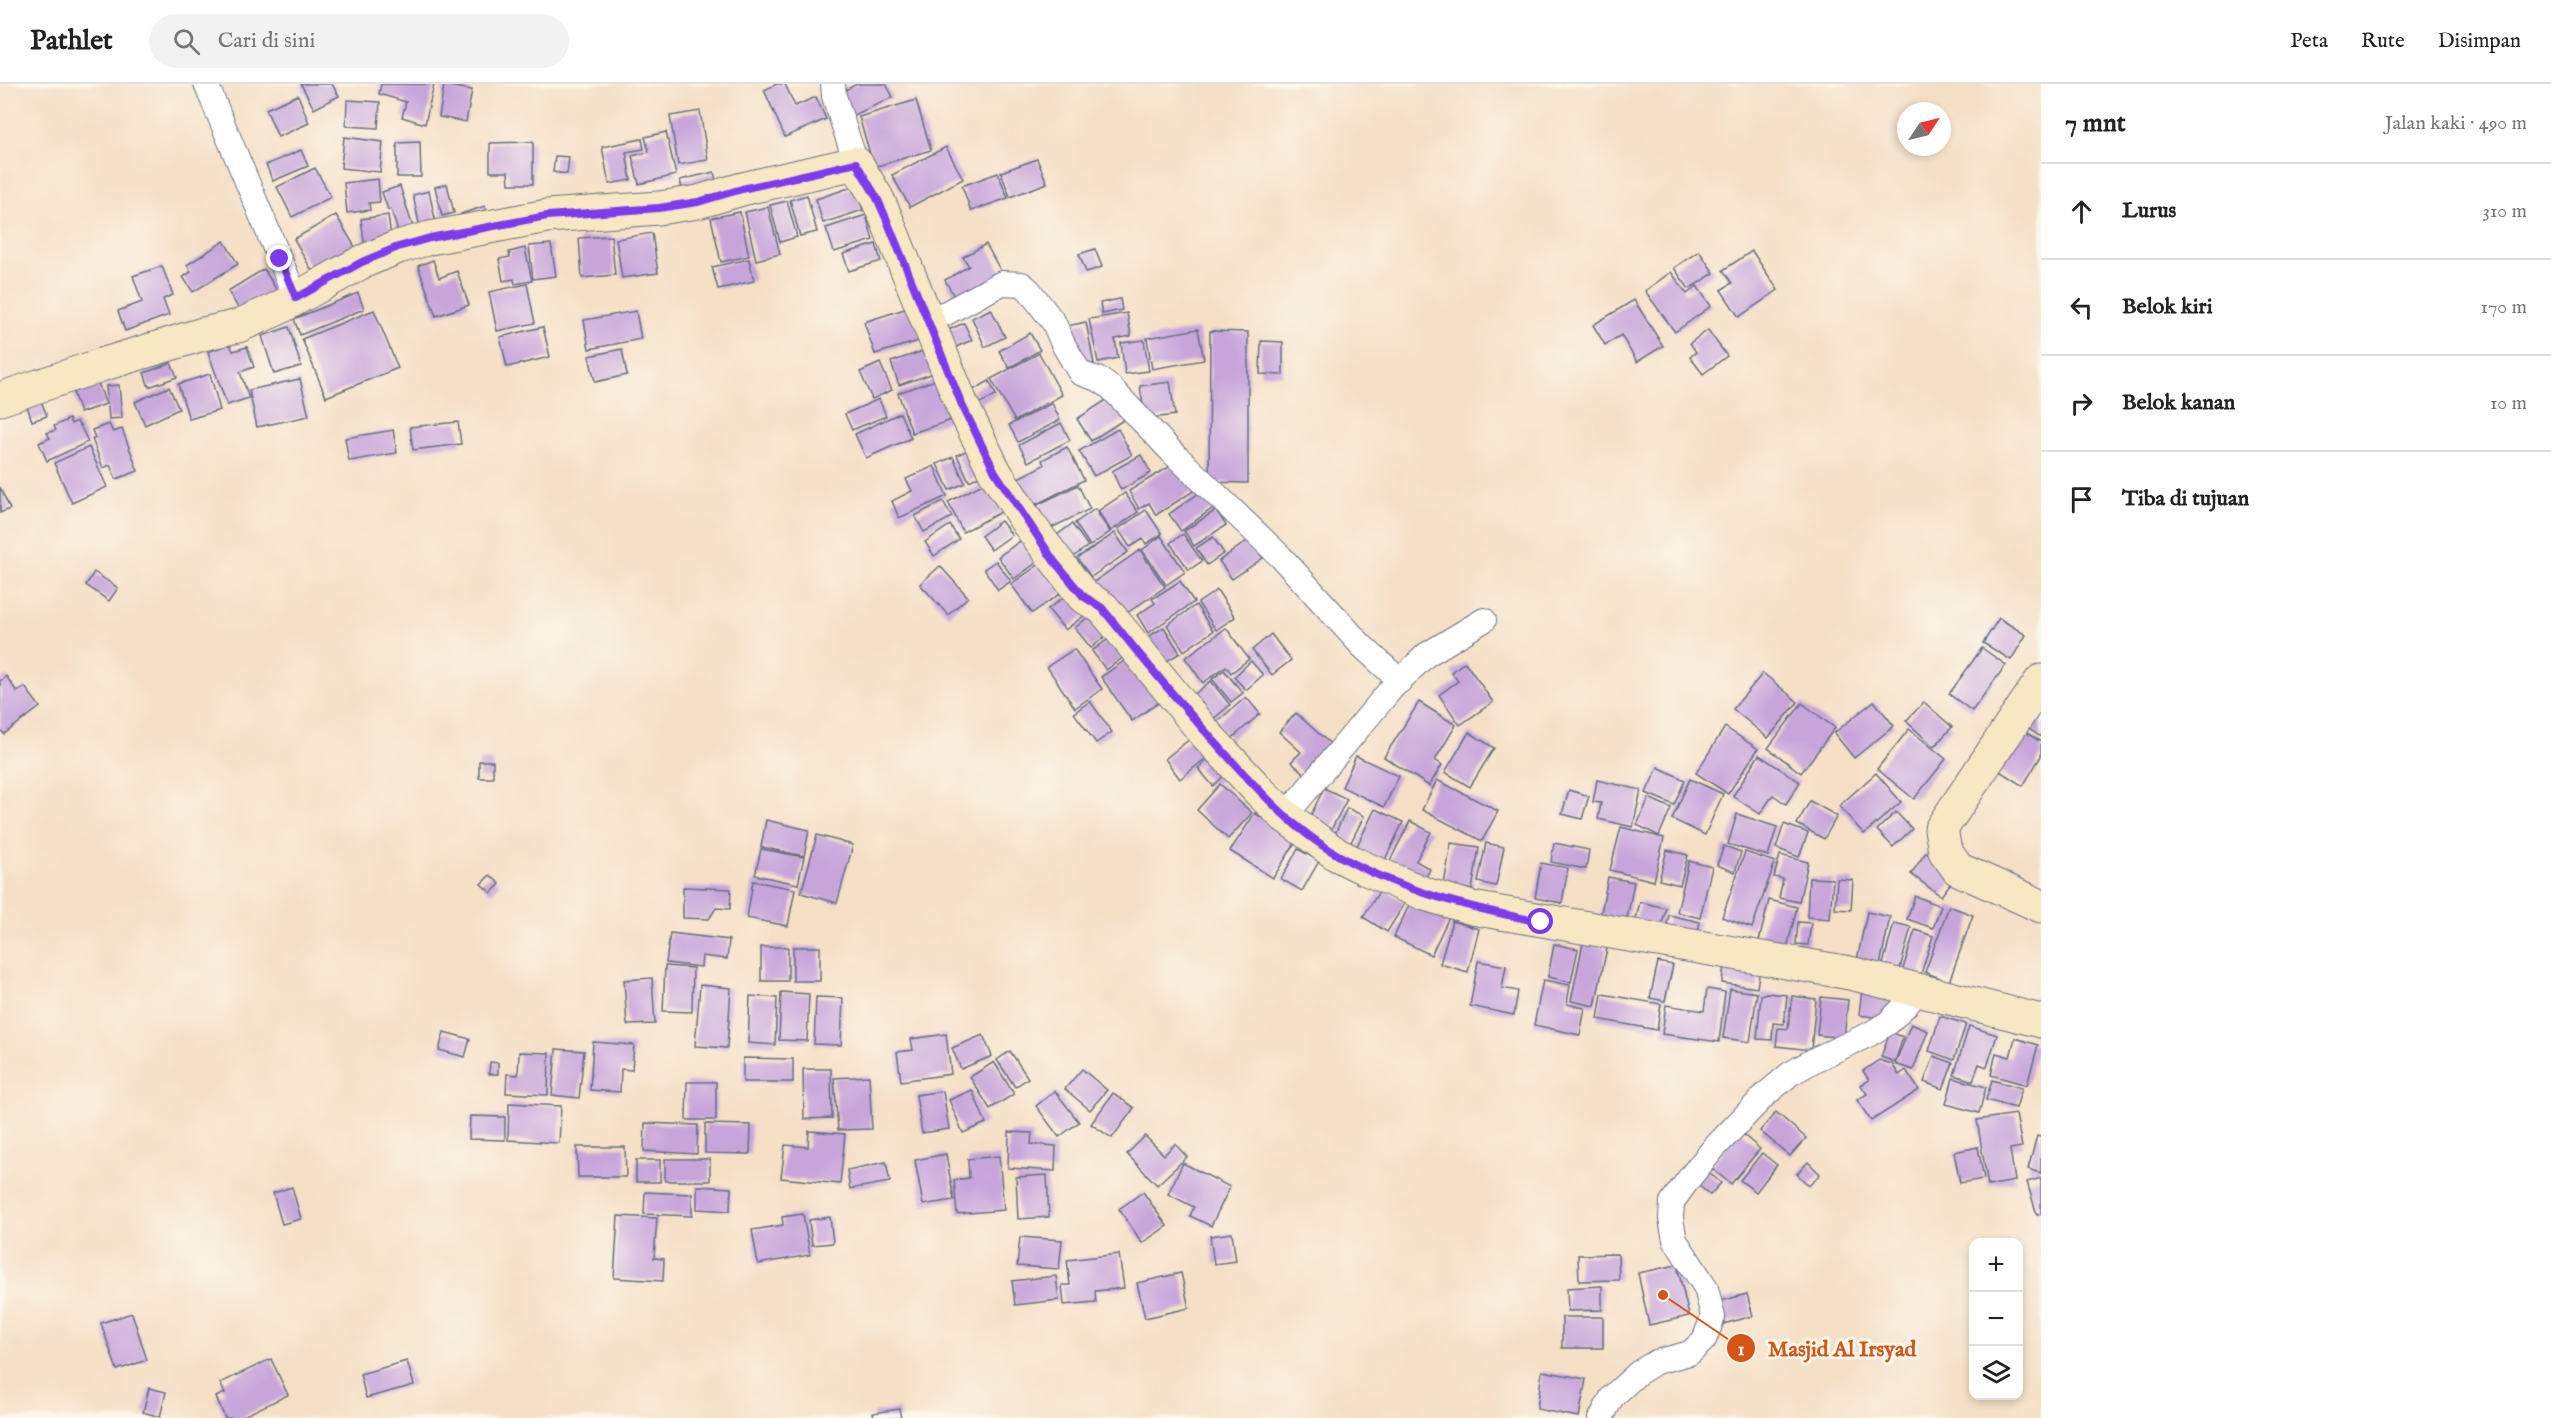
<!DOCTYPE html>
<html lang="id">
<head>
<meta charset="utf-8">
<style>
	body { margin:0; font-family:"IM FELL English",serif; background:#f2f2f2; color:#222 }
	.controls { position:absolute; right:18px; bottom:18px; display:grid; overflow:hidden; border-radius:12px; box-shadow:0 3px 9px #0003 }
	.controls button { width:54px; height:54px; display:grid; place-items:center; padding:0; border:0; border-bottom:2px solid #e0e0e0; background:#fff; color:#222; font:30px sans-serif }
	.compass { position:absolute; left:1897px; top:18px; width:54px; height:54px; border-radius:50%; background:#fff; box-shadow:0 3px 9px #0003; rotate:55deg }
	.stop { position:absolute; width:18px; height:18px; margin:-14px; border:4px solid #7c3aed; border-radius:50%; background:#fff }
	.stop.end { background:#7c3aed; border-color:#fff; box-shadow:0 2px 6px #0008 }
	.list { margin:0; padding:0; list-style:none }
	h2 { display:flex; justify-content:space-between; align-items:center; height:78px; margin:0; padding:0 24px; font-size:26px }
	h2 small { font-size:20px; font-weight:400; color:#767676 }
	.list li { display:grid; grid-template-columns:39px 1fr auto; gap:18px; align-items:center; box-sizing:border-box; height:96px; padding:0 24px; border-top:2px solid #e0e0e0 }
	.list b { display:block; font-size:22px; white-space:nowrap }
	.list em { font-size:20px; font-style:normal; color:#767676 }
	.icon { flex:none; width:33px; height:33px; fill:none; stroke:currentColor; stroke-width:2; stroke-linecap:round; stroke-linejoin:round }
	.map { position:relative; flex:none; width:2041px; height:1334px; overflow:hidden }
	header { display:flex; align-items:center; gap:36px; box-sizing:border-box; height:84px; padding:0 30px; background:#fff; border-bottom:2px solid #e0e0e0 }
	header strong { font-size:28px }
	nav { display:flex; gap:33px; margin-inline-start:auto; font-size:21px }
	.search { width:420px; height:54px; background:#f2f2f2; display:flex; align-items:center; gap:15px; box-sizing:border-box; padding:0 21px; border-radius:33px; color:#767676; font-size:22px }
	main { display:flex }
	aside { flex:1; background:#fff }
	.map>svg:first-child { display:block }
	.building { fill:#c7a5db }
	.lines { fill:none; stroke-linecap:round; stroke-linejoin:round }
	.street-casing { stroke:#676d82; stroke-width:26 }
	.secondary-casing { stroke:#676d82; stroke-width:35 }
	.street { stroke:#fff; stroke-width:24 }
	.secondary { stroke:#f8e7c3; stroke-width:33 }
	.route { stroke:#7c3aed; stroke-width:8 }
	.leader { fill:none; stroke:#d45514; stroke-width:2 }
	.callout-dot { fill:#d45514; stroke:#fbf7ec; stroke-width:2 }
	.mark-label { font-size:18px; text-anchor:middle; font-weight:bold; fill:#fff }
	.callout-label { font-size:22px; text-anchor:middle; font-weight:bold; fill:#d45514; stroke:#fbf7ec; stroke-width:6; stroke-linejoin:round; paint-order:stroke }
</style>
</head>
<body>
<header>
<strong>Pathlet</strong>
<div class="search"><svg class="icon" aria-label="search" viewBox="0 0 24 24"><circle cx="10" cy="10" r="6"/><path d="M15 15l6 6"/></svg>Cari di sini</div>
<nav><a>Peta</a><a>Rute</a><a>Disimpan</a></nav>
</header>
<main>
<div class="map">
<svg width="2041" height="1334" viewBox="0 0 2041 1334">
	<rect width="100%" height="100%" fill="#fbf7ec"/>
	<filter id="ink" filterUnits="userSpaceOnUse"><feTurbulence type="fractalNoise" baseFrequency=".0167" numOctaves="2"/><feDisplacementMap in="SourceGraphic" scale="12" xChannelSelector="R" yChannelSelector="G"/><feConvolveMatrix kernelMatrix="1 2 1 2 8 2 1 2 1" color-interpolation-filters="sRGB"/></filter>
	<filter id="wash" filterUnits="userSpaceOnUse"><feTurbulence type="fractalNoise" baseFrequency=".008" numOctaves="4" result="noise"/><feDisplacementMap in="SourceGraphic" scale="24" xChannelSelector="R" yChannelSelector="G"/><feGaussianBlur stdDeviation="1.35" result="paint"/><feColorMatrix in="noise" values="0 0 0 0 0 0 0 0 0 0 0 0 0 0 0 0 0 1.4 0 .05"/><feComposite in="paint" operator="in"/></filter>
	<g filter="url(#wash)">
		<rect width="100%" height="100%" fill="#f5dfc5"/>
		<g id="blocks">
			<!-- building -->
			<g class="building">
				<path d="M301 0H332L339 12 314 25Z"/>
				<path d="M381 0H434L425 40 402 33 406 18 379 10Z"/>
				<path d="M777 0H785L795 22 816 13 826 35 785 53 764 6Z"/>
				<path d="M857 0H886L893 13 850 33 839 9Z"/>
				<path d="M444 1 472 6 466 38 439 33Z"/>
				<path d="M298 11 309 39 278 53 266 25Z"/>
				<path d="M347 16 380 18 378 44 346 42Z"/>
				<path d="M916 16 931 66 874 83 859 33Z"/>
				<path d="M700 27 708 76 678 81 670 32Z"/>
				<path d="M666 48 676 91 639 100 632 72 649 68 645 53Z"/>
				<path d="M344 53 383 58 380 88 341 84Z"/>
				<path d="M642 55 644 65 626 68 631 96 609 100 602 63Z"/>
				<path d="M420 58 421 93H397V59Z"/>
				<path d="M533 58V100H509L508 88H490V59Z"/>
				<path d="M946 63 963 95 910 123 892 91Z"/>
				<path d="M301 66 308 82 273 97 266 81Z"/>
				<path d="M555 72 569 73 567 90 553 88Z"/>
				<path d="M1037 75 1047 99 1010 113 1001 88Z"/>
				<path d="M315 84 331 113 292 133 277 103Z"/>
				<path d="M714 88 718 107 684 113 680 96Z"/>
				<path d="M998 89 1008 114 971 127 962 102Z"/>
				<path d="M378 95 380 118 369 119 370 126 347 129 344 99Z"/>
				<path d="M447 100 454 129 442 132 435 103Z"/>
				<path d="M400 102 414 147 399 151 391 125 388 126 382 108Z"/>
				<path d="M855 102 863 126 823 139 816 115Z"/>
				<path d="M429 107 437 145 421 148 413 111Z"/>
				<path d="M807 111 817 148 800 152 790 116Z"/>
				<path d="M787 117 797 153 780 158 770 121Z"/>
				<path d="M485 122 490 137 467 145 461 130Z"/>
				<path d="M768 123 780 170 756 176 745 128Z"/>
				<path d="M740 128 749 172 721 178 711 134Z"/>
				<path d="M336 131 355 163 312 187 294 155Z"/>
				<path d="M388 131 392 160 365 164 361 135Z"/>
				<path d="M866 131 873 156 834 168 826 144Z"/>
				<path d="M652 149 658 189 622 194 616 155Z"/>
				<path d="M611 152 615 191 582 194 579 154Z"/>
				<path d="M224 157 238 180 193 208 183 193 191 188 187 181Z"/>
				<path d="M551 160 556 192 533 195 529 162Z"/>
				<path d="M876 160 881 177 849 187 843 170Z"/>
				<path d="M986 160 1004 193 958 219 945 196 969 182 963 173Z"/>
				<path d="M525 164 532 197 515 200 514 195 503 197 499 175 510 173 509 168Z"/>
				<path d="M1095 165 1102 183 1086 188 1079 170Z"/>
				<path d="M1699 167 1714 189 1689 205 1674 184Z"/>
				<path d="M1752 167 1778 206 1739 233 1721 206 1732 199 1723 186Z"/>
				<path d="M749 175 754 197 718 205 712 183Z"/>
				<path d="M433 176 439 194 457 187 469 221 436 232 418 182Z"/>
				<path d="M162 182 173 211 163 215 169 231 125 247 118 227 142 218 133 192Z"/>
				<path d="M264 185 279 210 243 232 228 207Z"/>
				<path d="M1671 188 1687 210 1697 202 1711 222 1675 248 1645 207Z"/>
				<path d="M527 200 535 239 497 247 489 208Z"/>
				<path d="M358 209 364 225 300 251 294 235Z"/>
				<path d="M1120 215 1122 226 1102 230 1100 219Z"/>
				<path d="M1634 216 1663 262 1637 278 1621 251 1605 261 1593 241Z"/>
				<path d="M911 223 922 256 875 270 864 238Z"/>
				<path d="M991 225 1005 253 985 263 972 234Z"/>
				<path d="M374 226 398 284 326 313 302 255Z"/>
				<path d="M636 227 641 255 589 265 584 236Z"/>
				<path d="M1127 229 1131 252 1115 255 1118 274 1098 278 1089 235Z"/>
				<path d="M1086 238 1094 280 1083 282 1067 242Z"/>
				<path d="M964 239 972 256 956 263 948 246Z"/>
				<path d="M289 243 301 282 274 290 262 252Z"/>
				<path d="M543 243 550 273 507 283 500 253Z"/>
				<path d="M1198 245 1204 276 1152 285 1147 254Z"/>
				<path d="M1708 246 1727 272 1703 290 1690 273 1696 268 1690 259Z"/>
				<path d="M1210 247 1248 248V399L1209 398Z"/>
				<path d="M1030 249 1040 266 1009 284 999 267Z"/>
				<path d="M1144 256 1149 287 1125 290 1121 259Z"/>
				<path d="M1261 257 1283 258V291L1260 290Z"/>
				<path d="M230 260 233 267 247 263 254 283 240 288 249 314 227 321 208 268Z"/>
				<path d="M622 265 627 291 595 298 589 272Z"/>
				<path d="M929 265 937 288 899 301 891 278Z"/>
				<path d="M1039 269 1062 311 1015 337 991 295Z"/>
				<path d="M171 279 177 293 149 303 144 289Z"/>
				<path d="M880 279 892 306 872 315 860 288Z"/>
				<path d="M210 290 220 326 189 335 178 300Z"/>
				<path d="M941 294 955 335 912 349 898 309Z"/>
				<path d="M300 295 309 332 257 343 249 306Z"/>
				<path d="M989 297 996 311 980 319 973 306Z"/>
				<path d="M1170 298 1175 331 1145 335 1140 302Z"/>
				<path d="M98 299 106 320 80 329 73 308Z"/>
				<path d="M119 301 122 334 109 335 106 302Z"/>
				<path d="M169 303 179 325 145 341 135 318Z"/>
				<path d="M1114 311 1128 333 1091 357 1077 335Z"/>
				<path d="M879 315 886 332 852 346 845 330Z"/>
				<path d="M41 317 47 332 32 337 27 322Z"/>
				<path d="M1052 319 1060 336 1018 358 1009 341Z"/>
				<path d="M900 329 911 354 866 374 855 350Z"/>
				<path d="M69 335 71 340 77 337 79 342 80 341 88 358 47 377 39 359 50 354 47 349 56 346 54 342Z"/>
				<path d="M458 338 461 360 413 366 410 343Z"/>
				<path d="M1061 339 1070 356 1028 378 1019 361Z"/>
				<path d="M109 340 113 348 122 345 138 387 116 395 110 381 103 384 92 355 95 354 92 346Z"/>
				<path d="M1118 345 1132 371 1094 392 1079 367Z"/>
				<path d="M393 346 397 369 349 377 345 354Z"/>
				<path d="M89 363 107 403 72 419 54 379Z"/>
				<path d="M1067 363 1084 396 1031 423 1016 395 1044 381 1042 376Z"/>
				<path d="M973 364 984 390 969 397 957 371Z"/>
				<path d="M1141 371 1151 389 1121 406 1112 387Z"/>
				<path d="M953 373 965 399 949 406 937 380Z"/>
				<path d="M1177 378 1195 406 1156 431 1149 419 1139 425 1129 407Z"/>
				<path d="M934 382 947 412 899 434 892 417 912 407 906 395Z"/>
				<path d="M988 397 1003 427 963 448 948 418Z"/>
				<path d="M1078 401 1090 425 1049 445 1037 421Z"/>
				<path d="M0 403 10 425 0 429Z"/>
				<path d="M1202 407 1213 424 1181 447 1169 430Z"/>
				<path d="M1125 409 1138 428 1111 447 1098 427Z"/>
				<path d="M943 417 952 433 924 448 915 432Z"/>
				<path d="M1095 425 1110 448 1090 462 1075 439Z"/>
				<path d="M1146 426 1162 450 1146 460 1143 455 1130 463 1118 445Z"/>
				<path d="M1216 426 1226 441 1194 462 1184 447Z"/>
				<path d="M1001 437 1012 451 991 466 981 452Z"/>
				<path d="M1072 440 1088 462 1066 478 1050 456Z"/>
				<path d="M950 441 959 455 934 472 925 458Z"/>
				<path d="M1115 449 1128 468 1091 493 1077 474Z"/>
				<path d="M1183 450 1202 477 1189 486 1170 459Z"/>
				<path d="M1027 452 1043 474 1014 495 998 473Z"/>
				<path d="M1161 452 1185 488 1166 501 1142 466Z"/>
				<path d="M1213 453 1224 469 1207 481 1196 464Z"/>
				<path d="M1250 455 1263 474 1232 495 1219 477Z"/>
				<path d="M1140 466 1165 503 1121 533 1091 500Z"/>
				<path d="M1046 476 1067 505 1032 529 1011 500Z"/>
				<path d="M996 477 1011 497 998 506 984 485Z"/>
				<path d="M940 482 968 513 948 531 920 500Z"/>
				<path d="M94 488 118 504 109 517 86 501Z"/>
				<path d="M1180 497 1194 518 1148 549 1137 531 1155 519 1152 515Z"/>
				<path d="M1217 506 1235 533 1216 546 1198 519Z"/>
				<path d="M1068 510 1085 531 1065 546 1048 525Z"/>
				<path d="M1196 521 1213 547 1184 567 1167 541Z"/>
				<path d="M1096 526 1113 546 1091 564 1075 544Z"/>
				<path d="M1999 534 2026 551 2011 576 1983 559Z"/>
				<path d="M1164 543 1180 569 1162 580 1146 554Z"/>
				<path d="M1226 544 1249 575 1231 589 1226 582 1203 599 1185 574Z"/>
				<path d="M1115 550 1128 570 1106 586 1092 567Z"/>
				<path d="M1271 550 1291 576 1272 591 1252 566Z"/>
				<path d="M1982 564 2006 581 1972 627 1949 610Z"/>
				<path d="M1074 565 1102 605 1075 624 1047 583Z"/>
				<path d="M1130 573 1161 617 1132 637 1101 593Z"/>
				<path d="M1251 577 1263 591 1246 606 1234 593Z"/>
				<path d="M1465 578 1493 618 1460 641 1439 611 1458 597 1451 588Z"/>
				<path d="M1224 586 1243 609 1231 618 1212 595Z"/>
				<path d="M1763 589 1798 618 1768 654 1733 625Z"/>
				<path d="M6 592 17 608 25 603 40 623 4 650 0 645V597Z"/>
				<path d="M1211 597 1230 621 1211 637 1192 612Z"/>
				<path d="M1246 613 1260 630 1231 655 1217 638Z"/>
				<path d="M2041 615V653L2023 641Z"/>
				<path d="M1090 617 1112 648 1096 659 1074 629Z"/>
				<path d="M1874 617 1894 642 1854 674 1834 649Z"/>
				<path d="M1419 618 1456 641 1435 676 1442 681 1429 702 1384 673Z"/>
				<path d="M1924 618 1952 643 1934 663 1906 637Z"/>
				<path d="M1802 619 1835 644 1801 689 1768 664Z"/>
				<path d="M1296 629 1335 664 1308 693 1291 678 1301 668 1279 648Z"/>
				<path d="M1725 643 1758 665 1728 710 1696 689Z"/>
				<path d="M2019 644 2041 658V672L2023 702 1995 684Z"/>
				<path d="M1909 645 1946 675 1914 715 1877 685Z"/>
				<path d="M1469 648 1494 664 1470 703 1445 688Z"/>
				<path d="M1190 655 1206 674 1180 695 1165 675Z"/>
				<path d="M1213 670 1228 688 1213 702 1198 684Z"/>
				<path d="M1759 671 1800 698 1786 720 1773 711 1760 730 1733 712Z"/>
				<path d="M1356 672 1399 692 1384 723 1342 703Z"/>
				<rect x="479" y="677" width="14" height="17"/>
				<path d="M1658 683 1685 696 1674 721 1646 709Z"/>
				<path d="M1876 689 1901 718 1864 750 1839 722Z"/>
				<path d="M1690 695 1723 710 1705 751 1672 735Z"/>
				<path d="M1437 696 1498 727 1482 757 1422 726Z"/>
				<path d="M1597 696 1641 706 1633 743 1598 735 1601 719 1593 718Z"/>
				<path d="M1220 700 1252 729 1228 755 1197 726Z"/>
				<path d="M1324 704 1347 715 1331 746 1309 735Z"/>
				<path d="M1569 706 1589 712 1582 735 1562 730Z"/>
				<path d="M1649 714 1671 724 1659 752 1637 741Z"/>
				<path d="M1810 717 1837 732 1824 755 1797 740Z"/>
				<path d="M1347 724 1364 732 1350 760 1334 752Z"/>
				<path d="M1375 725 1403 738 1382 782 1354 768Z"/>
				<path d="M1896 728 1912 745 1893 763 1877 746Z"/>
				<path d="M1255 729 1297 756 1273 794 1230 767Z"/>
				<path d="M1737 730 1777 743 1768 772 1728 760Z"/>
				<path d="M766 736 809 746 804 772 761 763Z"/>
				<path d="M1410 737 1431 748 1416 777 1430 785 1421 803 1386 785Z"/>
				<path d="M1784 740 1808 749 1799 773 1776 764Z"/>
				<path d="M1621 743 1664 754 1654 797 1610 786Z"/>
				<path d="M817 751 853 761 837 819 801 809Z"/>
				<path d="M1451 759 1479 763 1472 806 1444 801Z"/>
				<path d="M1486 759 1504 763 1496 802 1478 798Z"/>
				<path d="M1554 759 1589 766 1586 785 1551 778Z"/>
				<path d="M1724 762 1741 768 1735 788 1717 781Z"/>
				<path d="M761 765 804 773 798 800 755 791Z"/>
				<path d="M1298 765 1319 777 1302 807 1281 795Z"/>
				<path d="M1667 766 1688 771 1680 801 1659 796Z"/>
				<path d="M1745 768 1775 778 1752 844 1722 833Z"/>
				<path d="M1926 768 1957 791 1941 812 1911 790Z"/>
				<path d="M1780 771 1808 778 1799 818 1779 814 1783 795 1774 793Z"/>
				<path d="M1689 777 1712 783 1700 834 1677 828Z"/>
				<path d="M1541 779 1568 784 1562 819 1535 814Z"/>
				<path d="M490 791 500 800 491 809 481 800Z"/>
				<path d="M1608 793 1634 798 1626 840 1600 834Z"/>
				<path d="M1809 794 1833 795 1830 835 1807 833Z"/>
				<path d="M1837 795 1853 796 1851 826 1835 825Z"/>
				<path d="M753 797 795 805 788 842 747 834Z"/>
				<path d="M683 803 731 805 730 825 716 824 709 835 683 834Z"/>
				<path d="M1382 803 1405 819 1387 848 1363 833Z"/>
				<path d="M1915 812 1941 822 1933 844 1907 835Z"/>
				<path d="M1412 815 1449 833 1431 871 1394 853Z"/>
				<path d="M1769 816 1797 823 1787 864 1759 857Z"/>
				<path d="M1640 818 1666 824 1660 849 1634 843Z"/>
				<path d="M1949 822 1973 831 1949 898 1925 888Z"/>
				<path d="M1867 828 1890 833 1879 886 1856 881Z"/>
				<path d="M1669 831 1700 838 1696 856 1665 849Z"/>
				<path d="M1452 837 1479 845 1468 888 1440 880Z"/>
				<path d="M1798 838 1811 839 1808 861 1796 860Z"/>
				<path d="M1894 839 1911 843 1898 892 1881 888Z"/>
				<path d="M1915 846 1933 852 1920 893 1902 888Z"/>
				<path d="M670 849 729 856 727 875 702 872 701 883 666 879Z"/>
				<path d="M1583 859 1607 864 1595 922 1571 917Z"/>
				<path d="M1554 860 1578 865 1571 898 1548 893Z"/>
				<rect x="761" y="863" width="27" height="34"/>
				<rect x="793" y="863" width="27" height="34"/>
				<path d="M1478 877 1506 882 1502 904 1518 907 1514 931 1470 922Z"/>
				<path d="M1658 878 1673 881 1665 917 1650 914Z"/>
				<path d="M1724 880 1760 884 1757 904 1722 899Z"/>
				<path d="M665 882 693 884 692 928 663 927Z"/>
				<path d="M652 894 655 940 627 941 624 896Z"/>
				<path d="M1543 896 1570 901 1567 920 1585 924 1580 951 1534 941Z"/>
				<path d="M700 901 731 904 727 964 695 962Z"/>
				<path d="M1707 905 1725 908 1719 958 1662 950 1666 921 1704 927Z"/>
				<path d="M1730 905 1757 909 1750 958 1723 954Z"/>
				<path d="M1862 905 1893 908 1892 926 1881 934 1859 931Z"/>
				<path d="M781 908 809 910 807 957 779 956Z"/>
				<path d="M1766 909 1787 911 1784 940 1773 939 1772 956 1757 955 1761 911Z"/>
				<path d="M1602 910 1661 920 1657 946 1598 935Z"/>
				<path d="M750 912 777 914 775 961 748 959Z"/>
				<path d="M1792 912 1816 915 1811 966 1776 962 1778 944 1788 945Z"/>
				<path d="M816 913 843 914 841 961 814 960Z"/>
				<path d="M1821 913 1848 916 1844 954 1817 951Z"/>
				<path d="M1940 932 1966 940 1954 976 1929 967Z"/>
				<path d="M1911 940 1928 947 1913 986 1895 980Z"/>
				<path d="M1969 942 1997 951 1987 983 1979 980 1973 997 1954 991Z"/>
				<path d="M444 948 470 955 465 973 439 966Z"/>
				<path d="M1890 948 1903 953 1895 978 1881 973Z"/>
				<path d="M946 950 951 990 901 997 897 968 913 966 911 955Z"/>
				<path d="M983 951 992 972 961 985 952 964Z"/>
				<path d="M2015 954 2038 961 2027 1001 1991 991 1996 969 2010 973Z"/>
				<path d="M593 958 634 961 632 986 621 985 620 1008 590 1006Z"/>
				<path d="M556 965 584 967 579 1014 552 1011Z"/>
				<path d="M1010 967 1028 994 1015 1003 997 976Z"/>
				<path d="M519 968 549 969 548 1011 506 1009 507 990 518 991Z"/>
				<path d="M1934 972 1953 979 1943 1005 1924 998Z"/>
				<path d="M743 974 793 975V998H743Z"/>
				<path d="M1879 976 1892 980 1899 991 1906 986 1919 1006 1871 1037 1857 1016 1867 1010 1861 1001 1869 996 1863 987Z"/>
				<path d="M490 978 498 979V990H489Z"/>
				<path d="M994 978 1014 1010 990 1025 970 993Z"/>
				<path d="M803 985H831L832 1034 804 1035Z"/>
				<path d="M1082 985 1107 1006 1090 1026 1065 1005Z"/>
				<path d="M869 992 872 1045 838 1046 834 994Z"/>
				<path d="M1953 994 1986 1003 1979 1029 1946 1020Z"/>
				<path d="M1992 996 2022 1004 2016 1024 1986 1016Z"/>
				<path d="M687 998H716V1036H686Z"/>
				<path d="M972 1006 986 1039 963 1049 949 1016Z"/>
				<path d="M943 1007 949 1045 922 1049 916 1011Z"/>
				<path d="M1055 1007 1079 1038 1059 1053 1036 1022Z"/>
				<path d="M1113 1009 1134 1024 1112 1054 1091 1040Z"/>
				<path d="M509 1019 561 1022 559 1059 508 1056Z"/>
				<path d="M1776 1028 1806 1054 1790 1072 1760 1047Z"/>
				<path d="M2016 1030 2022 1063 2010 1065 2015 1097 1988 1102 1977 1036Z"/>
				<path d="M470 1032 505 1033V1056L469 1055Z"/>
				<path d="M645 1039 698 1041 697 1070 644 1067Z"/>
				<path d="M705 1040 751 1041 750 1070 705 1069Z"/>
				<path d="M809 1047 845 1050 840 1100 781 1094 785 1061 808 1063Z"/>
				<path d="M1739 1047 1760 1065 1731 1100 1710 1083Z"/>
				<path d="M1009 1048 1032 1049 1031 1060 1056 1062 1055 1087 1008 1084Z"/>
				<path d="M1145 1052 1164 1071 1175 1060 1187 1073 1157 1101 1127 1070Z"/>
				<path d="M2037 1052 2041 1053V1089L2028 1085Z"/>
				<path d="M577 1063H625L626 1093H578Z"/>
				<path d="M1978 1063 1984 1095 1960 1099 1954 1068Z"/>
				<path d="M1762 1069 1777 1081 1756 1108 1740 1096Z"/>
				<path d="M946 1070 954 1116 923 1121 915 1076Z"/>
				<path d="M999 1072 1004 1126 957 1130 954 1096 969 1094 968 1075Z"/>
				<rect x="665" y="1075" width="45" height="22"/>
				<rect x="636" y="1076" width="24" height="22"/>
				<path d="M886 1078 890 1098 850 1105 847 1086Z"/>
				<path d="M1808 1078 1820 1090 1809 1102 1797 1090Z"/>
				<path d="M1183 1079 1230 1103 1211 1142 1190 1132 1194 1123 1168 1110Z"/>
				<path d="M1706 1086 1721 1099 1710 1111 1695 1098Z"/>
				<path d="M1047 1091 1049 1133 1018 1135 1016 1093Z"/>
				<path d="M2041 1094V1130L2037 1131 2027 1098Z"/>
				<path d="M697 1102 731 1104 730 1127 697 1125Z"/>
				<path d="M292 1103 301 1135 282 1140 273 1109Z"/>
				<path d="M645 1108 692 1110V1132L644 1130Z"/>
				<path d="M1143 1108 1167 1142 1142 1159 1119 1125Z"/>
				<path d="M803 1130 810 1171 758 1180 752 1146 783 1141 782 1133Z"/>
				<path d="M618 1132 657 1134 654 1174 664 1175 663 1197 614 1194Z"/>
				<path d="M830 1133 833 1159 812 1161 809 1136Z"/>
				<path d="M1232 1149 1236 1177 1214 1180 1210 1152Z"/>
				<path d="M1020 1153 1062 1156 1059 1185 1017 1182Z"/>
				<path d="M1119 1170 1124 1204 1095 1207 1096 1218 1064 1221 1062 1201H1070L1067 1176Z"/>
				<path d="M1618 1170 1619 1196 1579 1197 1578 1171Z"/>
				<path d="M1677 1181 1689 1232 1649 1241 1638 1189Z"/>
				<path d="M1181 1189 1189 1224 1145 1234 1137 1199Z"/>
				<path d="M1056 1192 1059 1216 1015 1221 1012 1197Z"/>
				<path d="M1602 1202V1226L1568 1227 1567 1204Z"/>
				<path d="M1747 1210 1753 1232 1719 1241 1713 1219Z"/>
				<path d="M132 1229 147 1276 117 1286 101 1239Z"/>
				<rect x="1562" y="1233" width="41" height="31"/>
				<path d="M271 1275 288 1311 239 1334H225L216 1313 225 1309 220 1299Z"/>
				<path d="M407 1277 414 1301 366 1314 360 1290Z"/>
				<path d="M1542 1287 1586 1295 1579 1333 1537 1325Z"/>
				<path d="M149 1304 166 1308 160 1333 143 1328Z"/>
				<path d="M899 1325 901 1334H874L873 1329Z"/>
			</g>
		</g>
	</g>
	<g filter="url(#ink)">
		<use href="#blocks" fill-opacity="0" stroke="#676d82" stroke-width="1.5"/>
		<g class="lines">
			<!-- street casing -->
			<g class="street-casing">
				<g id="street">
					<path d="M206 0 296 214"/>
					<path d="M833 0 834 12 856 79"/>
					<path d="M927 234 946 229 1002 199 1022 200 1029 206 1054 239 1063 260 1080 289 1100 296 1111 304 1171 367 1281 473 1361 561 1400 597"/>
					<path d="M1285 732 1392 604 1426 571 1484 536"/>
					<path d="M1601 1334 1612 1313 1638 1289 1656 1278 1690 1269 1704 1256 1713 1233 1706 1204 1675 1156 1671 1135 1672 1118 1691 1092 1714 1064 1765 1011 1790 990 1816 975 1870 950 1888 939 1909 918 1915 906"/>
				</g>
			</g>
			<!-- secondary casing -->
			<g class="secondary-casing">
				<g id="secondary">
					<path d="M0 315 101 281 203 250 238 242 277 225 362 178 398 163 430 154 547 132 659 124 698 118 742 105 856 79 877 114 886 134 962 321 995 388 1027 438 1083 512 1103 524 1203 647 1260 708 1285 732 1336 770 1364 784 1425 810 1472 824 1850 889 2041 937"/>
					<path d="M2041 597 1941 745 1945 767 1958 785 2041 822"/>
				</g>
			</g>
			<!-- street -->
			<use href="#street" class="street"/>
			<!-- secondary -->
			<use href="#secondary" class="secondary"/>
		</g>
	</g>
	<g class="lines" filter="url(#ink)">
		<!-- route -->
		<path class="route" d="M280 175 296 214 362 178 398 163 430 154 547 132 659 124 698 118 742 105 856 79 877 114 886 134 962 321 995 388 1054 477 1083 512 1102 524C1144 577 1187 628 1232 677 1264 712 1297 748 1338 771 1401 807 1470 824 1541 838"/>
	</g>
	<!-- callouts -->
	<path class="leader" d="M1663 1211L1741 1264"/>
	<g class="callout-dot">
		<circle cx="1663" cy="1211" r="6"/>
		<circle cx="1741" cy="1264" r="15"/>
	</g>
	<g class="mark-label">
		<text x="1741" y="1271">1</text>
	</g>
	<g class="callout-label">
		<text x="1842" y="1272">Masjid Al Irsyad</text>
	</g>
</svg>
<div class="controls">
<button>+</button>
<button>−</button>
<button><svg class="icon" aria-label="layers" viewBox="0 0 24 24"><path d="M12 4l9 5-9 5-9-5zM3 14l9 5 9-5"/></svg></button>
</div>
<svg class="compass" viewBox="-18 -18 36 36"><path d="M0-13l5 13h-10z" fill="#e53935"/><path d="M0 13l5-13h-10z" fill="#767676"/></svg>
<div class="stop" style="left:1541px;top:838px"></div>
<div class="stop end" style="left:280px;top:175px"></div>
</div>
<aside>
<h2>7 mnt<small>Jalan kaki · 490 m</small></h2>
<ul class="list">
<li><svg class="icon" aria-label="ahead" viewBox="0 0 24 24"><path d="M12 20V5M6 11l6-6 6 6"/></svg><div><b>Lurus</b></div><em>310 m</em></li>
<li><svg class="icon" aria-label="left" viewBox="0 0 24 24"><path d="M17 20v-9H6M10 6l-5 5 5 5"/></svg><div><b>Belok kiri</b></div><em>170 m</em></li>
<li><svg class="icon" aria-label="right" viewBox="0 0 24 24"><path d="M7 20v-9h11M14 6l5 5-5 5"/></svg><div><b>Belok kanan</b></div><em>10 m</em></li>
<li><svg class="icon" aria-label="arrive" viewBox="0 0 24 24"><path d="M6 21V4h12l-3 4 3 4H6"/></svg><div><b>Tiba di tujuan</b></div></li>
</ul>
</aside>
</main>
</body>
</html>
